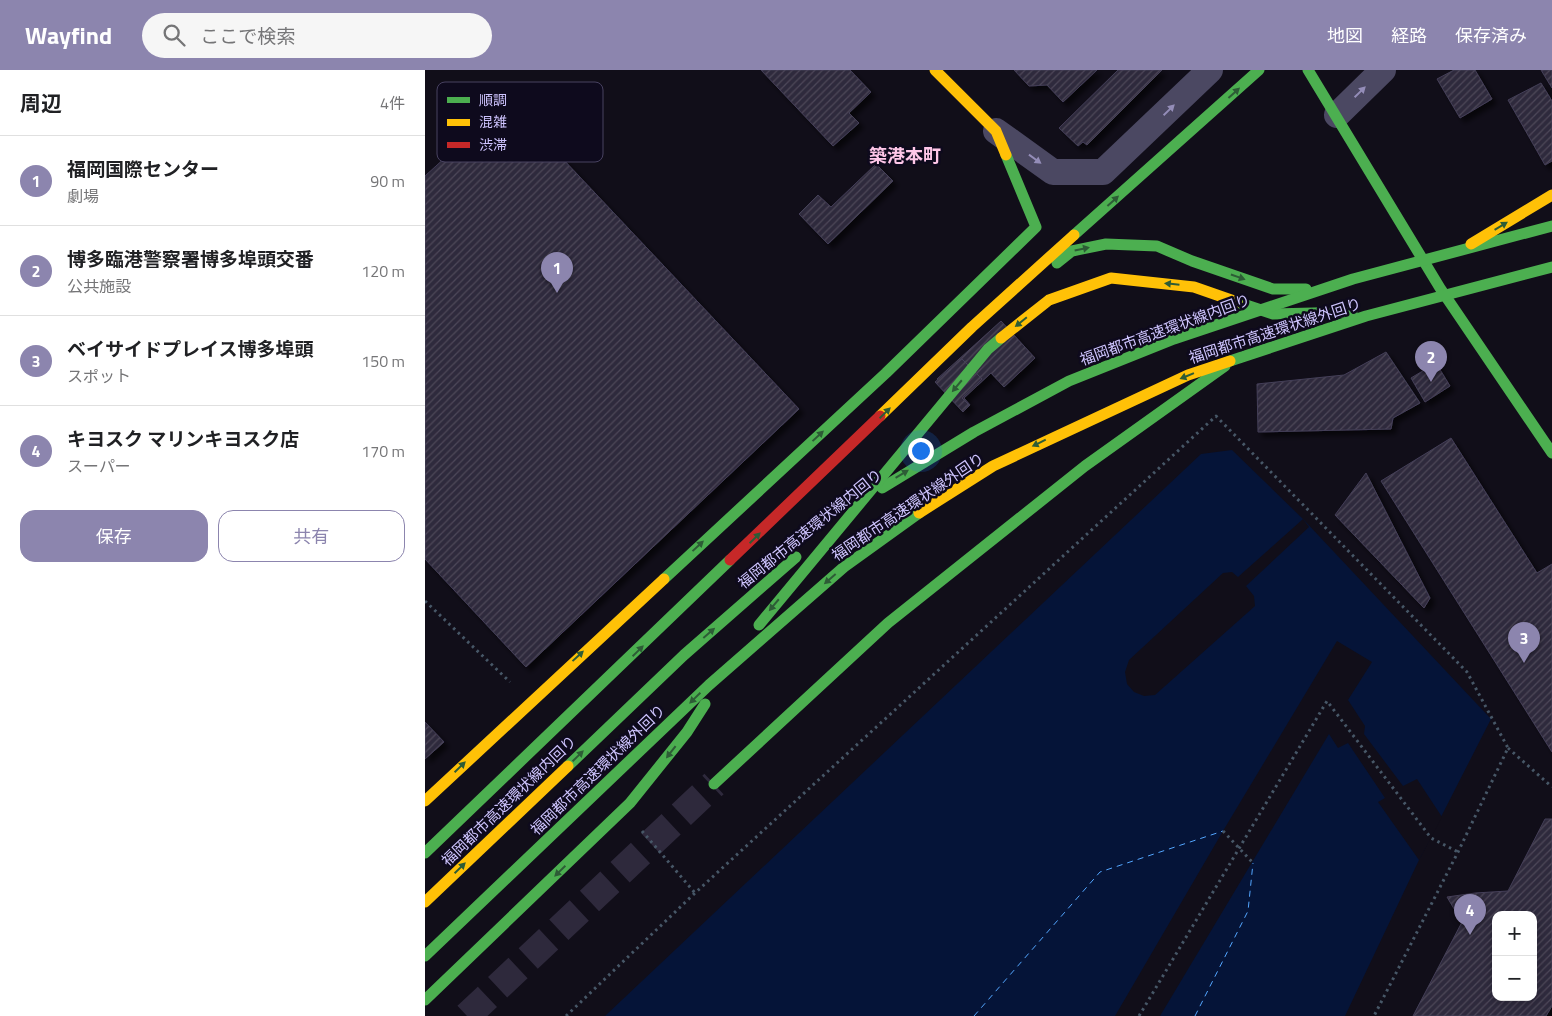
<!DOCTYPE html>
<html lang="ja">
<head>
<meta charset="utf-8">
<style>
	body { margin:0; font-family:"Titillium Web","Noto Sans JP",sans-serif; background:#f6f6f6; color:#202124 }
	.controls { position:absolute; right:15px; bottom:15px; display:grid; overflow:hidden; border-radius:10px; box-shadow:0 2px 8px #0003 }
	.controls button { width:45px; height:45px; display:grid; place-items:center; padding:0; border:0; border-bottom:1px solid #e0e0e0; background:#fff; color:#202124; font:25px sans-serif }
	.you { position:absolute; left:495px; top:380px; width:18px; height:18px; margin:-12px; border:4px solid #fff; border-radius:50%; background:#1a73e8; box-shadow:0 0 0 8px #1a73e833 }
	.badge { display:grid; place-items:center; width:32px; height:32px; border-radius:50%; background:#8c85ae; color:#fff; font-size:16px; font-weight:700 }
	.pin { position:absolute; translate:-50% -41px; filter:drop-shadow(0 1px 2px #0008) }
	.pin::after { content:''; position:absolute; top:26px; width:18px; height:15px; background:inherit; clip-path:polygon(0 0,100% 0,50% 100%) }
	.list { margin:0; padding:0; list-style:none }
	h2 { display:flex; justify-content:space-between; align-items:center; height:65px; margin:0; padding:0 20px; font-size:21px }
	h2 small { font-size:16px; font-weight:400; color:#757577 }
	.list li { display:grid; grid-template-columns:32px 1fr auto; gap:15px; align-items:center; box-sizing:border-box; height:90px; padding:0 20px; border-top:1px solid #e0e0e0 }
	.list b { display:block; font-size:19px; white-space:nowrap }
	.list p { margin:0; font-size:16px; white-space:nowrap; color:#757577 }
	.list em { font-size:16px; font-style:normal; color:#757577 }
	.actions { display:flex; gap:10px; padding:15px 20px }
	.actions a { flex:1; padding:11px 0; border:1px solid #8c85ae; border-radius:15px; text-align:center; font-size:18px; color:#8c85ae }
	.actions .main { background:#8c85ae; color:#fff }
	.icon { flex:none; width:28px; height:28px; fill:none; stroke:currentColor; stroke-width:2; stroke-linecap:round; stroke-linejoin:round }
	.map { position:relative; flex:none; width:1127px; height:946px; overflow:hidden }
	header { display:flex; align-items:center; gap:30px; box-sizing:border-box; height:70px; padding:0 25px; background:#8c85ae; color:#fff }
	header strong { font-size:24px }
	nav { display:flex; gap:28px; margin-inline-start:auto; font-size:18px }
	.search { width:350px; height:45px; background:#f6f6f6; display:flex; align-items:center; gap:12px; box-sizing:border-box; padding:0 18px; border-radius:28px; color:#757577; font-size:19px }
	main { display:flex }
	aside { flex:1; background:#fff }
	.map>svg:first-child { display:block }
	.water { fill:#051438 }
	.pier { fill:#110e19 }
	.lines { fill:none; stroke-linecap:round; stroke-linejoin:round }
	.ferry { stroke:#53a6ff; stroke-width:1; stroke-dasharray:6 5; stroke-linecap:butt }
	.building { fill:url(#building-hatch); stroke:#443f58; fill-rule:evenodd; filter:url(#shadow) }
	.secondary-tunnel { stroke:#2e293c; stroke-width:28; stroke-dasharray:28 14; stroke-linecap:butt }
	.path { stroke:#475767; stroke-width:3; stroke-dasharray:2.5 4; stroke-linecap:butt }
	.street { stroke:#4b4862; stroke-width:26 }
	.fast { stroke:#4caf50; stroke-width:11 }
	.slow { stroke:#ffc107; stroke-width:11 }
	.jam { stroke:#c62828; stroke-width:11 }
	.oneway { fill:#948db8 }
	.oneway2 { fill:#2d5c36 }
	.labels { text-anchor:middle; stroke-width:5; stroke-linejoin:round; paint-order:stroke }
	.street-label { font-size:15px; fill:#cfc5ff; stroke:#0e0a1d }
	.quarter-label { font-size:18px; font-weight:bold; fill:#ffc7e8; stroke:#0e0a1d }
	.key { fill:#0e0a1d; stroke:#484261; stroke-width:1 }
	.key-label { font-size:14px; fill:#cfc5ff }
</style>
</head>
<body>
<header>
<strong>Wayfind</strong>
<div class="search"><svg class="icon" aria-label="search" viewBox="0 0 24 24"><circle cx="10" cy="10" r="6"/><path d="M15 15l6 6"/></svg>ここで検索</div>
<nav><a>地図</a><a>経路</a><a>保存済み</a></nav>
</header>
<main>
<aside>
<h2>周辺<small>4件</small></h2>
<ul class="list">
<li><span class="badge">1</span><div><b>福岡国際センター</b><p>劇場</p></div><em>90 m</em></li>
<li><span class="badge">2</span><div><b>博多臨港警察署博多埠頭交番</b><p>公共施設</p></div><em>120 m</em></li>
<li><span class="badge">3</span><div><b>ベイサイドプレイス博多埠頭</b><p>スポット</p></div><em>150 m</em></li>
<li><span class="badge">4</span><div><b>キヨスク マリンキヨスク店</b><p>スーパー</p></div><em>170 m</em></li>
</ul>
<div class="actions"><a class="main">保存</a><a>共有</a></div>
</aside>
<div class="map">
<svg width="1127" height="946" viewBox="0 0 1127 946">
	<defs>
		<pattern id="building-hatch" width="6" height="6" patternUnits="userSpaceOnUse" patternTransform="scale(1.25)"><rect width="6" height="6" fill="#2f2a3c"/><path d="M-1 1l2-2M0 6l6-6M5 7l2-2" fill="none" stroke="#4c4759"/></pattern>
		<filter id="shadow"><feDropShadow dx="4.5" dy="4.5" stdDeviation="2.5" flood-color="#0009"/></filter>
	</defs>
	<rect width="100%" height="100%" fill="#110e19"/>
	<!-- water -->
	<path class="water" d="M807 380 878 449 1066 649 994 790 920 946H180L776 384Z"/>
	<!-- pier -->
	<g class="pier">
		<path d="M878 449 884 457 821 516 829 526 830 536 730 625 719 626 709 622 702 614 700 602 704 590 798 503 807 502 813 507Z"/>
		<path d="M912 571 947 592 923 630 940 656 939 664 978 716 992 709 1017 747 994 790 953 732 960 728 923 673 913 678 904 664 735 946H690L798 761Z"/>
	</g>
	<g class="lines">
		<!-- ferry -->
		<g class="ferry">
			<path d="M549 946 675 802 798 761"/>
			<path d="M770 946 823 841 828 793"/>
		</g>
	</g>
	<!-- building -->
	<g class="building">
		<path d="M336 0H425L446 22 424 43 434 53 408 76Z"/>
		<path d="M589 0H672L638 32 622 15 604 16Z"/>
		<path d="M693 0H737L662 75 658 72 653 76 634 58Z"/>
		<path d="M1029 0H1050L1067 29 1035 48 1012 9Z"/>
		<path d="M1116 0H1127V18Z"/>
		<path d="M1116 13 1127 31V91L1120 95 1083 30Z"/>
		<path d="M75 57 101 84 119 69 374 339 101 597 0 489V106L33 76 42 84Z"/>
		<path d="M451 94 468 111 403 174 374 144 393 125 406 137Z"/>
		<path d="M576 251 610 288 579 317 566 303 539 328 545 335 540 340 512 309Z"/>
		<path d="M961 282 995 333 968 348 966 359 833 362 832 314 919 305Z"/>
		<path d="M537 289 557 309 537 328 544 335 538 342 510 312Z"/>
		<path d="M1011 293 1025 316 1000 332 986 308Z"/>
		<path d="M1026 368 1112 503 1127 494V682L956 411Z"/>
		<path d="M941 403 1005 528 999 538 910 445Z"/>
		<path d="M0 652 19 672 0 689Z"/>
		<path d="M1120 749H1127V936L1121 946H988L1037 852 1022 827 1050 823 1083 821ZM1071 845H1108V927H1071Z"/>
	</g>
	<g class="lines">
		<!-- secondary-tunnel -->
		<path class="secondary-tunnel" d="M42 946 289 714"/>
		<!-- path -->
		<g class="path">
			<path d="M0 531 85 612"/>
			<path d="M1083 678 1127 717"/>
			<path d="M217 761 270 823"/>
			<path d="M798 761 828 793"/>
			<path d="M141 946 270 823 791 346 1042 602 1083 678 1033 782 949 946"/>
			<path d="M714 946 902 631 1006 768 1033 782"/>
		</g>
		<!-- street -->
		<g class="street">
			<path d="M912 45 958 0"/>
			<path d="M571 61 628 102H678L785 0"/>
		</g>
		<!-- fast -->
		<g class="fast">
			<path d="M883 0 1015 218 1127 383"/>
			<path d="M649 165 834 0"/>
			<path d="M632 193 647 181 681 174 732 176 767 191 848 219H881"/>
			<path d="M812 232 848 244 927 242"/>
			<path d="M805 291 941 246 1127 197"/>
			<path d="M457 418 549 362 644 311 749 269 928 209 1127 156"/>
			<path d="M239 509 461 303 611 157 581 85"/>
			<path d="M334 555 563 279 576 268"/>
			<path d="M143 696 259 585 371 487"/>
			<path d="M289 714 463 553 660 396 800 296"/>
			<path d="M0 783 305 490"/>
			<path d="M0 886 284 615 419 497 494 443"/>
			<path d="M0 930 205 733 262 662 280 634"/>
		</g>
		<!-- slow -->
		<g class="slow">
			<path d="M510 0 571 61 581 85"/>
			<path d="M1046 174 1127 125"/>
			<path d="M576 268 624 230 686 208 769 217 812 232"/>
			<path d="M455 346 547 257 649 165"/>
			<path d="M494 443 568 396 763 305 805 291"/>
			<path d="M0 731 239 509"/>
			<path d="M0 832 143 696"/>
		</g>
		<!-- jam -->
		<path class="jam" d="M305 490 455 346"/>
	</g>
	<!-- one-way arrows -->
	<defs><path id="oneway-solid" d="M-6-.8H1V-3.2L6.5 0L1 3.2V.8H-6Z" transform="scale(1.25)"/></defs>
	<g class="oneway">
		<use href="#oneway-solid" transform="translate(935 22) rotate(-44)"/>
		<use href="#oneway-solid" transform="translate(744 40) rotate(-44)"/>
		<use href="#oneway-solid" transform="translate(610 89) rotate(36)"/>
	</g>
	<g class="oneway2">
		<use href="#oneway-solid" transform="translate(809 23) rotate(-42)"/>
		<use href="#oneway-solid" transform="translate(688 131) rotate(-42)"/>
		<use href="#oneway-solid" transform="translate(1076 156) rotate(-31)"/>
		<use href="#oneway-solid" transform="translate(657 179) rotate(-12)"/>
		<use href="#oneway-solid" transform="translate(813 207) rotate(19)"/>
		<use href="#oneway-solid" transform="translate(747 214) rotate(-174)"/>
		<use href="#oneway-solid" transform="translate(596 252) rotate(141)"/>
		<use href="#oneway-solid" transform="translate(762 306) rotate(158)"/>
		<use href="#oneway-solid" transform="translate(532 316) rotate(130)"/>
		<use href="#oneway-solid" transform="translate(460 343) rotate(-44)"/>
		<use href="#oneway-solid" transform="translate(393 366) rotate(-43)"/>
		<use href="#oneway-solid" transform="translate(614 373) rotate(154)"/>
		<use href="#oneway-solid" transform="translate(477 404) rotate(-31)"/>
		<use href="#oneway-solid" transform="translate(330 468) rotate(-44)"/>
		<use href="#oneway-solid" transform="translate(273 476) rotate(-43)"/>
		<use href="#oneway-solid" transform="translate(405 509) rotate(139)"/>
		<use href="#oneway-solid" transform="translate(349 535) rotate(130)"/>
		<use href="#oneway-solid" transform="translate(284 563) rotate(-41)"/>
		<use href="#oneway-solid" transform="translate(213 581) rotate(-44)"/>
		<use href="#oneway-solid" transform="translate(153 586) rotate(-43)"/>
		<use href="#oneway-solid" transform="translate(270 628) rotate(136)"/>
		<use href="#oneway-solid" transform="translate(246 682) rotate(128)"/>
		<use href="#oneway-solid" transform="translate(153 686) rotate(-44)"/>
		<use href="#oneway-solid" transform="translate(35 697) rotate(-44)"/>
		<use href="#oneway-solid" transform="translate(35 798) rotate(-44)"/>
		<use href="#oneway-solid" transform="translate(135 801) rotate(136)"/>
	</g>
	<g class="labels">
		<!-- street labels -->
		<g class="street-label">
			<text transform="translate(740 260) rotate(-20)" y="5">福岡都市高速環状線内回り</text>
			<text transform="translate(850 261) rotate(-18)" y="5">福岡都市高速環状線外回り</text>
			<text transform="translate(483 437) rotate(-34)" y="5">福岡都市高速環状線外回り</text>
			<text transform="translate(385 459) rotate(-39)" y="5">福岡都市高速環状線内回り</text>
			<text transform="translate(173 700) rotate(-44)" y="5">福岡都市高速環状線外回り</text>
			<text transform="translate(84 731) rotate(-44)" y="5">福岡都市高速環状線内回り</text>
		</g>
		<!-- quarter labels -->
		<g class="quarter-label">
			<text x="480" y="92">築港本町</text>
		</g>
	</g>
	<!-- legend -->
	<rect x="12" y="12" width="166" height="80" rx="8" class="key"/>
	<rect x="22" y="27" width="23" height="6" fill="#4caf50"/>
	<rect x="22" y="49" width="23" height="7" fill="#ffc107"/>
	<rect x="22" y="72" width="23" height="6" fill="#c62828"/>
	<g class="key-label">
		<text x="54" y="35">順調</text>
		<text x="54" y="57">混雑</text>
		<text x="54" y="80">渋滞</text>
	</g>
</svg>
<div class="controls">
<button>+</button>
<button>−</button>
</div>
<div class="you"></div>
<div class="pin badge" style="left:132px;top:223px">1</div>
<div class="pin badge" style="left:1006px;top:312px">2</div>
<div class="pin badge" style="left:1099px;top:593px">3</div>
<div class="pin badge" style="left:1045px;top:865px">4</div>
</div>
</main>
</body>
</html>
